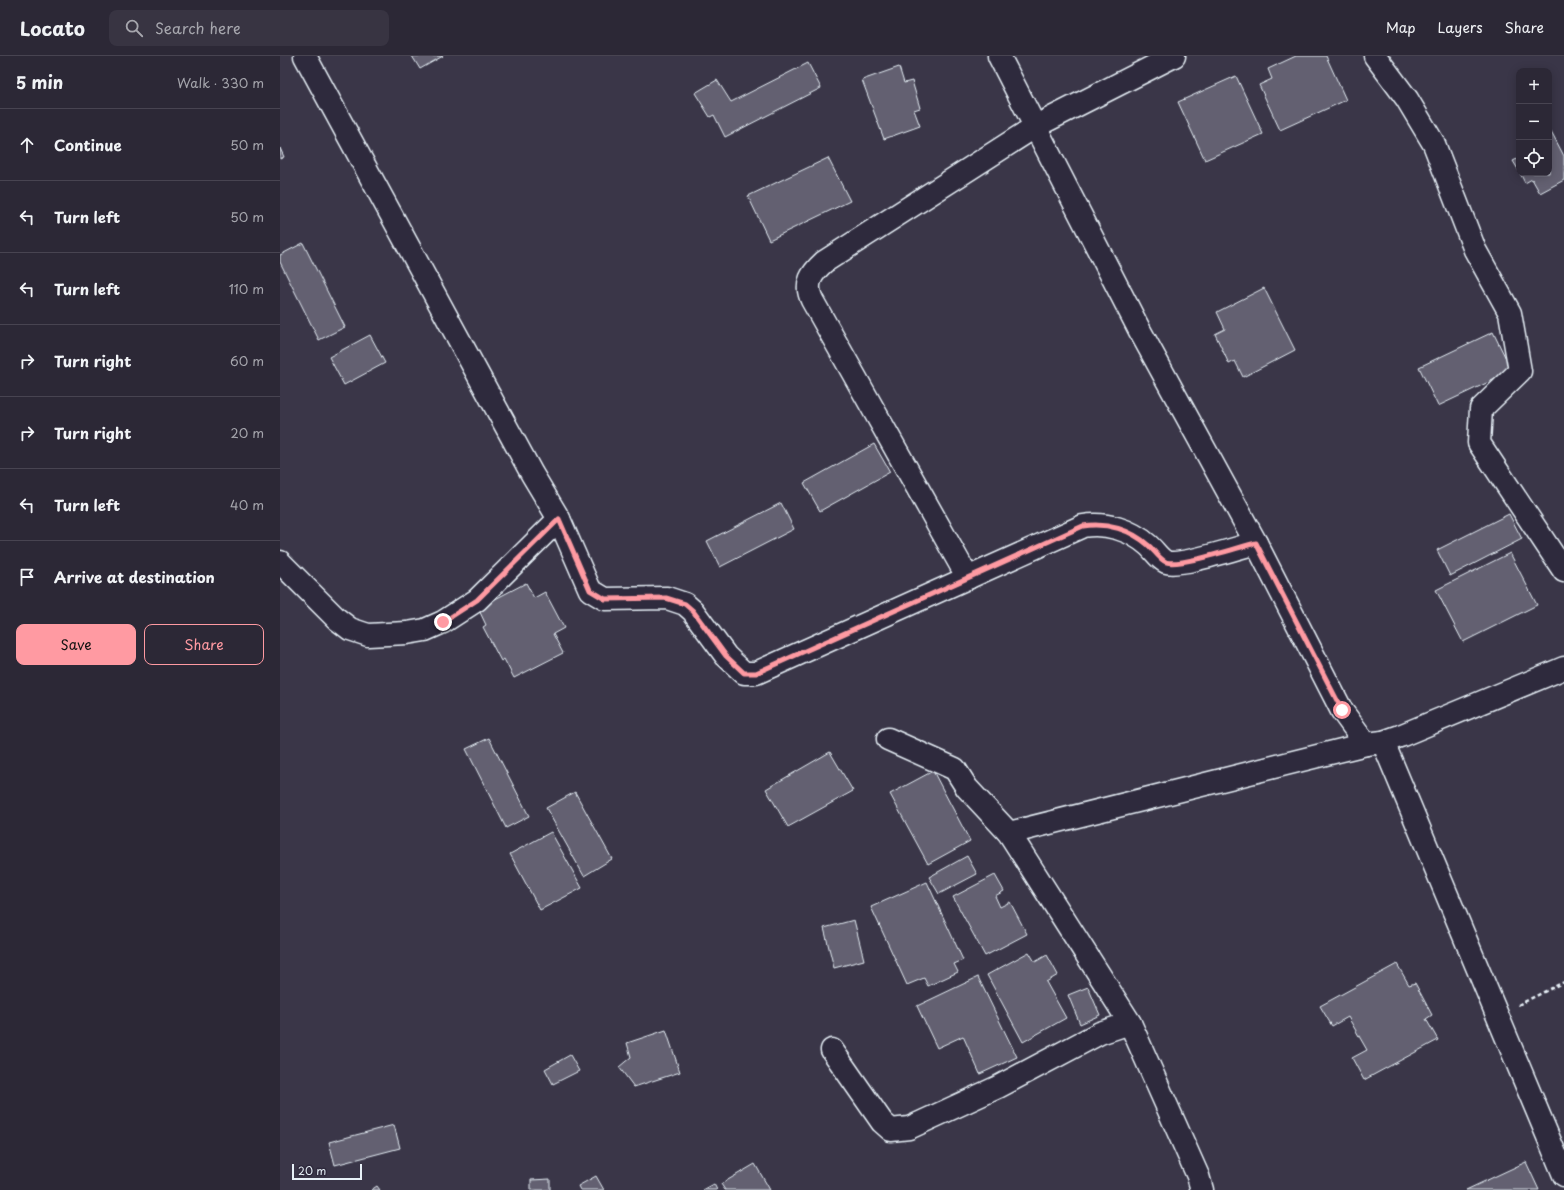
<!DOCTYPE html>
<html lang="en">
<head>
<meta charset="utf-8">
<style>
	body { margin:0; font-family:"Playpen Sans",sans-serif; background:#383442; color:#f1f3f6 }
	.controls { position:absolute; right:12px; top:12px; display:grid; overflow:hidden; border-radius:8px; box-shadow:0 2px 10px #0003 }
	.controls button { width:36px; height:36px; display:grid; place-items:center; padding:0; border:0; border-bottom:1px solid #484451; background:#2c2836; color:#f1f3f6; font:20px sans-serif }
	.scale { position:absolute; left:12px; bottom:10px; width:70px; box-sizing:border-box; padding-left:4px; border:2px solid #e8f1f8; border-top:0; font-size:11px; line-height:14px; white-space:nowrap; color:#e8f1f8; -webkit-text-stroke:3px #2f2a3d; paint-order:stroke }
	.stop { position:absolute; width:12px; height:12px; margin:-9px; border:3px solid #ff9aa2; border-radius:50%; background:#fff }
	.stop.end { background:#ff9aa2; border-color:#fff; box-shadow:0 1px 4px #0008 }
	.list { margin:0; padding:0; list-style:none }
	h2 { display:flex; justify-content:space-between; align-items:center; height:52px; margin:0; padding:0 16px; font-size:17px }
	h2 small { font-size:13px; font-weight:400; color:#a6a6ad }
	.list li { display:grid; grid-template-columns:26px 1fr auto; gap:12px; align-items:center; box-sizing:border-box; height:72px; padding:0 16px; border-top:1px solid #484451 }
	.list b { display:block; font-size:15px; white-space:nowrap }
	.list em { font-size:13px; font-style:normal; color:#a6a6ad }
	.actions { display:flex; gap:8px; padding:12px 16px }
	.actions a { flex:1; padding:9px 0; border:1px solid #ff9aa2; border-radius:8px; text-align:center; font-size:14px; color:#ff9aa2 }
	.actions .main { background:#ff9aa2; color:#111 }
	.icon { flex:none; width:22px; height:22px; fill:none; stroke:currentColor; stroke-width:2; stroke-linecap:round; stroke-linejoin:round }
	.map { position:relative; flex:none; width:1284px; height:1134px; overflow:hidden }
	header { display:flex; align-items:center; gap:24px; box-sizing:border-box; height:56px; padding:0 20px; background:#2c2836; border-bottom:1px solid #484451 }
	header strong { font-size:19px }
	nav { display:flex; gap:22px; margin-inline-start:auto; font-size:14px }
	.search { width:280px; height:36px; background:#383442; display:flex; align-items:center; gap:10px; box-sizing:border-box; padding:0 14px; border-radius:8px; color:#a6a6ad; font-size:15px }
	main { display:flex }
	aside { flex:1; background:#2c2836 }
	.map>svg:first-child { display:block }
	.building { fill:#636171; stroke:#e8f1f8 }
	.lines { fill:none; stroke-linecap:round; stroke-linejoin:round }
	.street-casing { stroke:#e8f1f8; stroke-width:25 }
	.path { stroke:#e8f1f8; stroke-width:2.5; stroke-dasharray:4 3; stroke-linecap:butt }
	.street { stroke:#2f2a3d; stroke-width:22 }
	.route { stroke:#ff9aa2; stroke-width:5 }
</style>
</head>
<body>
<header>
<strong>Locato</strong>
<div class="search"><svg class="icon" aria-label="search" viewBox="0 0 24 24"><circle cx="10" cy="10" r="6"/><path d="M15 15l6 6"/></svg>Search here</div>
<nav><a>Map</a><a>Layers</a><a>Share</a></nav>
</header>
<main>
<aside>
<h2>5 min<small>Walk · 330 m</small></h2>
<ul class="list">
<li><svg class="icon" aria-label="ahead" viewBox="0 0 24 24"><path d="M12 20V5M6 11l6-6 6 6"/></svg><div><b>Continue</b></div><em>50 m</em></li>
<li><svg class="icon" aria-label="left" viewBox="0 0 24 24"><path d="M17 20v-9H6M10 6l-5 5 5 5"/></svg><div><b>Turn left</b></div><em>50 m</em></li>
<li><svg class="icon" aria-label="left" viewBox="0 0 24 24"><path d="M17 20v-9H6M10 6l-5 5 5 5"/></svg><div><b>Turn left</b></div><em>110 m</em></li>
<li><svg class="icon" aria-label="right" viewBox="0 0 24 24"><path d="M7 20v-9h11M14 6l5 5-5 5"/></svg><div><b>Turn right</b></div><em>60 m</em></li>
<li><svg class="icon" aria-label="right" viewBox="0 0 24 24"><path d="M7 20v-9h11M14 6l5 5-5 5"/></svg><div><b>Turn right</b></div><em>20 m</em></li>
<li><svg class="icon" aria-label="left" viewBox="0 0 24 24"><path d="M17 20v-9H6M10 6l-5 5 5 5"/></svg><div><b>Turn left</b></div><em>40 m</em></li>
<li><svg class="icon" aria-label="arrive" viewBox="0 0 24 24"><path d="M6 21V4h12l-3 4 3 4H6"/></svg><div><b>Arrive at destination</b></div></li>
</ul>
<div class="actions"><a class="main">Save</a><a>Share</a></div>
</aside>
<div class="map">
<svg width="1284" height="1134" viewBox="0 0 1284 1134">
	<rect width="100%" height="100%" fill="#3a3648"/>
	<filter id="ink" filterUnits="userSpaceOnUse"><feTurbulence type="fractalNoise" baseFrequency=".025" numOctaves="2"/><feDisplacementMap in="SourceGraphic" scale="8" xChannelSelector="R" yChannelSelector="G"/><feConvolveMatrix kernelMatrix="1 2 1 2 8 2 1 2 1" color-interpolation-filters="sRGB"/></filter>
	<g filter="url(#ink)">
		<!-- building -->
		<g class="building">
			<path d="M132 0H163L140 13Z"/>
			<path d="M1016 0H1046L1066 44 1000 74 979 29 992 23 988 13Z"/>
			<path d="M528 7 541 32 445 81 434 59 430 61 415 37 437 24 451 46Z"/>
			<path d="M619 11 624 27 632 25 640 52 634 54 640 70 604 83 582 24Z"/>
			<path d="M956 20 983 78 925 104 898 46Z"/>
			<path d="M1271 75 1284 100V124L1260 137 1252 123 1245 127 1240 117H1269V76Z"/>
			<path d="M0 92 4 101 0 103Z"/>
			<path d="M548 102 570 145 489 184 468 140Z"/>
			<path d="M1239 102V115L1233 105Z"/>
			<path d="M23 187 65 271 39 284 0 206V199Z"/>
			<path d="M984 232 1015 294 963 321 955 305 949 308 935 278 945 273 937 256Z"/>
			<path d="M1213 276 1232 315 1158 350 1139 311Z"/>
			<path d="M90 279 105 307 64 329 49 301Z"/>
			<path d="M594 388 610 416 540 455 524 427Z"/>
			<path d="M501 447 514 473 440 511 427 485Z"/>
			<path d="M1229 458 1242 483 1170 520 1157 494Z"/>
			<path d="M1230 497 1257 549 1183 586 1156 534Z"/>
			<path d="M246 527 254 542 265 536 284 572 273 578 283 597 234 622 224 603 221 605 203 571 206 569 198 552Z"/>
			<path d="M209 682 249 760 226 772 186 693Z"/>
			<path d="M550 696 573 735 508 771 486 733Z"/>
			<path d="M653 715 690 785 648 808 610 738Z"/>
			<path d="M295 736 332 803 304 820 266 752Z"/>
			<path d="M271 776 302 832 260 854 230 798Z"/>
			<path d="M687 800 697 818 659 838 649 821Z"/>
			<path d="M715 819 724 835 715 840 720 851 730 846 747 878 705 900 673 841Z"/>
			<path d="M647 826 683 904 674 908 678 916 648 930 644 922 627 929 591 851Z"/>
			<path d="M574 864 584 904 554 912 544 872Z"/>
			<path d="M749 896 755 906 767 899 778 919 766 926 786 962 743 986 707 919Z"/>
			<path d="M1117 908 1129 929 1135 927 1152 959 1146 963 1158 984 1084 1024 1072 1002 1087 994 1068 961 1052 970 1040 950Z"/>
			<path d="M698 921 737 1001 700 1018 683 980 657 992 637 950Z"/>
			<path d="M808 931 820 959 800 968 788 939Z"/>
			<path d="M386 974 400 1016 354 1031 339 1011 351 1001 347 987Z"/>
			<path d="M290 999 299 1015 273 1028 265 1013Z"/>
			<path d="M114 1069 120 1092 55 1109 49 1086Z"/>
			<path d="M1246 1106 1259 1134H1186Z"/>
			<path d="M475 1108 490 1134H445L441 1128Z"/>
			<path d="M316 1120 324 1134H300L298 1130Z"/>
			<path d="M270 1123V1134H251V1124Z"/>
			<path d="M434 1128 437 1134H423Z"/>
			<path d="M97 1130 100 1134H91Z"/>
		</g>
		<g class="lines">
			<!-- street casing -->
			<g class="street-casing">
				<g id="street">
					<path d="M25 0 252 418 279 463 310 534 325 543 387 542 405 548 413 555 446 600 464 617H476L803 470C826 466 851 474 868 489 874 494 879 503 886 506 900 511 959 491 976 487"/>
					<path d="M719 0 860 275 976 487 1062 655 1086 688 1103 686 1120 680 1284 612"/>
					<path d="M1095 0 1127 43 1154 88 1195 194 1230 257 1240 315 1201 353 1199 387 1284 515"/>
					<path d="M0 506 57 563 70 573 88 579 127 577 145 574 163 566 197 544 279 463"/>
					<path d="M688 522 532 244C524 227 532 217 544 206L756 70 894 0"/>
					<path d="M608 683 675 713 687 732 729 777 850 967"/>
					<path d="M1103 686 1284 1119"/>
					<path d="M729 777 1086 688"/>
					<path d="M552 994 602 1066 611 1074 629 1072 718 1031 820 977 850 967 918 1120 922 1134"/>
				</g>
			</g>
			<!-- path -->
			<path class="path" d="M1238 949 1284 926"/>
			<!-- street -->
			<use href="#street" class="street"/>
		</g>
	</g>
	<g class="lines" filter="url(#ink)">
		<!-- route -->
		<path class="route" d="M163 566 197 544 279 463 310 534 325 543 386 542 405 548 413 555 446 600 464 617H476L803 470C827 466 851 474 868 489 874 494 879 503 886 506 900 511 959 491 976 487L1062 654"/>
	</g>
</svg>
<div class="controls">
<button>+</button>
<button>−</button>
<button><svg class="icon" aria-label="locate" viewBox="0 0 24 24"><circle cx="12" cy="12" r="6"/><path d="M12 2v4M12 18v4M2 12h4M18 12h4"/></svg></button>
</div>
<div class="scale">20 m</div>
<div class="stop" style="left:1062px;top:654px"></div>
<div class="stop end" style="left:163px;top:566px"></div>
</div>
</main>
</body>
</html>
